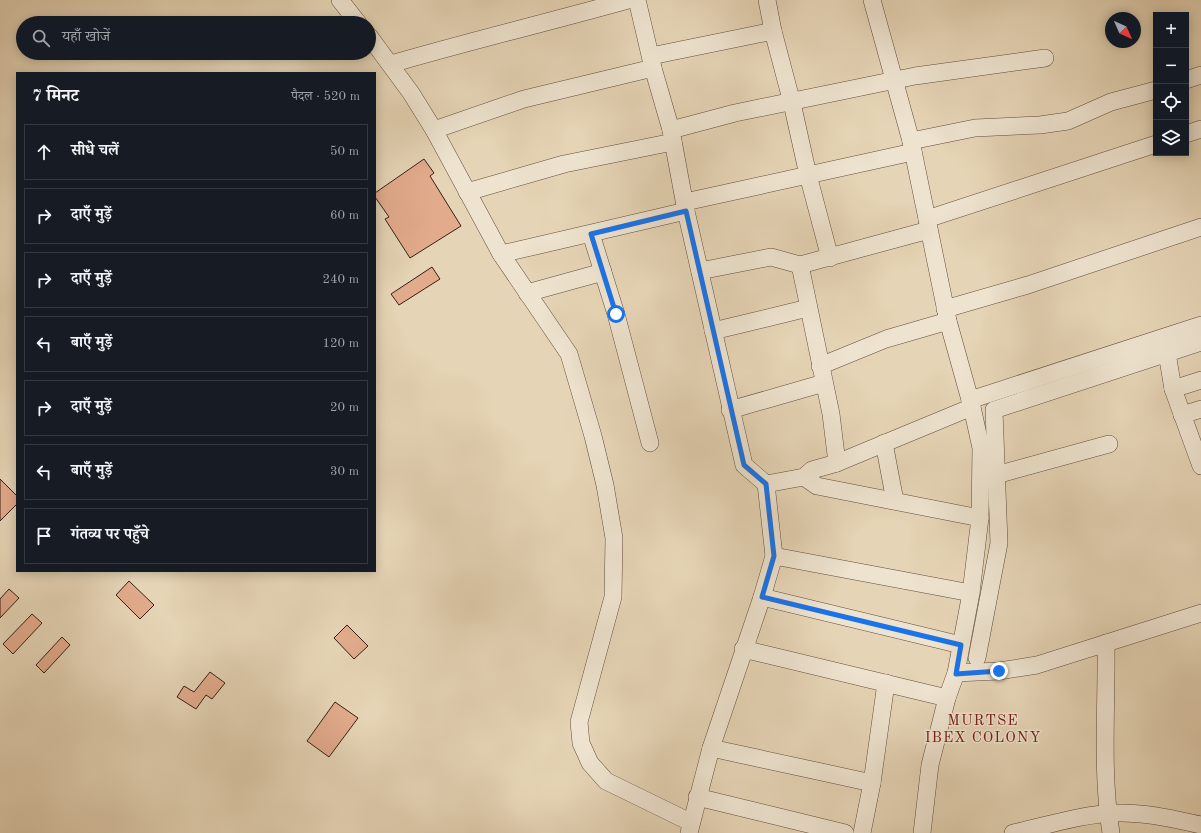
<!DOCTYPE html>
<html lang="hi">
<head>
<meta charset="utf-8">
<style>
	body { margin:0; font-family:"Old Standard TT","Noto Serif Devanagari",serif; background:#242831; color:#f1f3f6 }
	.controls { position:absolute; right:12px; top:12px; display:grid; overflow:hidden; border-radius:0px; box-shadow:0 2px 10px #0003 }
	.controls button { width:36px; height:36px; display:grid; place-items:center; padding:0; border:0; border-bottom:1px solid #363941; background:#171b24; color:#f1f3f6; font:20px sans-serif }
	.compass { position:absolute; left:1105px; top:12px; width:36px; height:36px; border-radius:50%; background:#171b24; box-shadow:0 2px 10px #0003; rotate:135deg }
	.stop { position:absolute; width:12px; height:12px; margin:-9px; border:3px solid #1a73e8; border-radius:50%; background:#fff }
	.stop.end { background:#1a73e8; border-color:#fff; box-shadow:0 1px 4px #0008 }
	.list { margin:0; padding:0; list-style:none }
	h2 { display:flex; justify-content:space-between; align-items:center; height:52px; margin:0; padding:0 16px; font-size:17px }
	h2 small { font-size:13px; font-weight:400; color:#9ea1a6 }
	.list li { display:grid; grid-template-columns:26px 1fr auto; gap:12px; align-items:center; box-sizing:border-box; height:56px; margin:0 8px 8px; padding:0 8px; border:1px solid #363941; border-radius:0px }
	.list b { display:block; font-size:15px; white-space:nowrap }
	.list em { font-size:13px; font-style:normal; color:#9ea1a6 }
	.icon { flex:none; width:22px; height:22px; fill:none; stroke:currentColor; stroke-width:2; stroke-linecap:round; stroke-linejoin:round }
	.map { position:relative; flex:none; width:1201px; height:833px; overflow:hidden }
	.search { position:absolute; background:#171b24; box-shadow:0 2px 10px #0003; left:16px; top:16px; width:360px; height:44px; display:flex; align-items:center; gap:10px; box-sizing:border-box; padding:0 14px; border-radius:22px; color:#9ea1a6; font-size:15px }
	.panel { position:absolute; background:#171b24; box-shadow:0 2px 10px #0003; left:16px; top:72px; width:360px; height:500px; border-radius:0px }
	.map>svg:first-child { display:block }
	.building { fill:#e2ab8c; stroke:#361f15 }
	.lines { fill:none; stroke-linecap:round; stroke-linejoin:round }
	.minor-casing { stroke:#624c3d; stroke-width:18 }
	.minor { stroke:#eee3cf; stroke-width:17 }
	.route { stroke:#1a73e8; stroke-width:5 }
	.labels { text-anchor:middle; stroke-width:3; stroke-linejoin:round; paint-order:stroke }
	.neighbourhood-label { font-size:15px; letter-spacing:1px; fill:#7a1f14; stroke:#eee3cf }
</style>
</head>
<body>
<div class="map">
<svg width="1201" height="833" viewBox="0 0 1201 833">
	<rect width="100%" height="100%" fill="#e5d4b5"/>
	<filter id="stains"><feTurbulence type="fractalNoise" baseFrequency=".005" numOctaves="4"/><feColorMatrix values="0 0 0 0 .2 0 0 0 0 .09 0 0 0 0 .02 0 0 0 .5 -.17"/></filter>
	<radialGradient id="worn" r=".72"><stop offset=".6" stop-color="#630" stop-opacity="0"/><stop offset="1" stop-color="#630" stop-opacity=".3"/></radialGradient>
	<!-- building -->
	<g class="building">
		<path d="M424 159 434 173 430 176 461 226 410 258 385 219 389 217 375 197V193Z"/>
		<path d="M432 267 440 279 399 305 391 294Z"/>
		<path d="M0 479 17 496V504L0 521Z"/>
		<path d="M129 581 154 605 140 619 116 595Z"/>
		<path d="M9 589 19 598 0 618V599Z"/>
		<path d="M32 614 42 623 13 654 3 644Z"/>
		<path d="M347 625 368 646 354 659 334 638Z"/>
		<path d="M62 637 70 645 44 673 36 665Z"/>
		<path d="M210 672 225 683 212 699 206 695 196 709 177 697 184 686 194 692Z"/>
		<path d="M335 702 358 718 329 757 307 741Z"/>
	</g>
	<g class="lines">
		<!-- minor casing -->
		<g class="minor-casing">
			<g id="minor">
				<path d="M340 0 358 23"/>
				<path d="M635 0 638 4 653 68 671 130 686 211 744 465 766 484 774 556 762 597 711 748 689 833"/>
				<path d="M767 0 773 31 792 103 808 175 830 258"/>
				<path d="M872 0 911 141 948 321 972 407 981 448 980 518 971 593 956 673 947 698 930 765 922 833"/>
				<path d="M369 36 411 93 434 130 501 254 569 354 593 436 605 485 614 538 613 597 579 722 581 743 590 763 606 781 690 822"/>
				<path d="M651 56 773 31"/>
				<path d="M391 64C470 41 549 22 628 0"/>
				<path d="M1186 80 1201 75"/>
				<path d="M434 130 524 99 653 68"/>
				<path d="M671 130 735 113 915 76 1045 58"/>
				<path d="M1186 134 1201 129"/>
				<path d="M911 141 975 128 1040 125 1068 121 1111 102 1156 90"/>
				<path d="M467 192 564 164 673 142"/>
				<path d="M685 202 913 152"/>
				<path d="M927 219 1156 144"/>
				<path d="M591 234 616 314 650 443"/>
				<path d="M501 254 686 211"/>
				<path d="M800 265 831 414 837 463"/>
				<path d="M700 271 771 257 800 265 929 230"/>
				<path d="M527 293 603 272"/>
				<path d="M945 309 1028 285 1201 227"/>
				<path d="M713 331 808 308"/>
				<path d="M1167 353 1173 389 1201 466"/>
				<path d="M820 366 886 339 948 321"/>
				<path d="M1173 389 1201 380"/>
				<path d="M970 400 1201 325"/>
				<path d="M730 410 824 383"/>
				<path d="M1182 415 1201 409"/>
				<path d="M884 443 895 501"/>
				<path d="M996 475 1109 444"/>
				<path d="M804 477 812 470 837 463 972 407"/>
				<path d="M766 484 804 477 817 486 980 518"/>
				<path d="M774 556 971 593"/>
				<path d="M762 597 961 645"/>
				<path d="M1106 643C1107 706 1101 771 1111 833"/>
				<path d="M743 649 947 698"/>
				<path d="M977 658 999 543 994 410 1201 342"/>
				<path d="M956 673 999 671 1037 665 1201 613"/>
				<path d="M711 748 872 783"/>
				<path d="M697 797 845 833"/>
				<path d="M862 833 872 783 886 683"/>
				<path d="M1013 833C1046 826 1082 814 1116 813 1145 812 1173 819 1201 825"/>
			</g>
		</g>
		<!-- minor -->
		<use href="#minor" class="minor"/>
	</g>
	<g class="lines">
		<!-- route -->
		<path class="route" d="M616 314 591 234 686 211 744 465 766 484 774 556 762 597 961 645 956 674 999 671"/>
	</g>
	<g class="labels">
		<!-- neighbourhood labels -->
		<g class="neighbourhood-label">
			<text x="983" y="725">MURTSE<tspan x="983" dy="17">IBEX COLONY</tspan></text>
		</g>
	</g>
	<rect width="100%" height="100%" filter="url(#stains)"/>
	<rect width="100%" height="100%" fill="url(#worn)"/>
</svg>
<div class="controls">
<button>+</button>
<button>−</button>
<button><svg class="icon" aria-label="locate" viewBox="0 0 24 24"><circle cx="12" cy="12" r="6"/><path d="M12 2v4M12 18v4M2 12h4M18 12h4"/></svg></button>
<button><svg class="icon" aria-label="layers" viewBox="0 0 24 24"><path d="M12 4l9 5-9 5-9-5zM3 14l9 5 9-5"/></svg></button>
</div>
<svg class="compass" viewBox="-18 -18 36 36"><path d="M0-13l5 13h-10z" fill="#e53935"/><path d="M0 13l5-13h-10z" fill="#9ea1a6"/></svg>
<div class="stop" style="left:616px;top:314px"></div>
<div class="stop end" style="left:999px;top:671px"></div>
<div class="search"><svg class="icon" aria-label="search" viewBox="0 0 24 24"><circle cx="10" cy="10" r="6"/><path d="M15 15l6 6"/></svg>यहाँ खोजें</div>
<section class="panel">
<h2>7 मिनट<small>पैदल · 520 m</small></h2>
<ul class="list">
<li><svg class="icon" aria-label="ahead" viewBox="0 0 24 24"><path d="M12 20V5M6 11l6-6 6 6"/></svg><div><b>सीधे चलें</b></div><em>50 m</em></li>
<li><svg class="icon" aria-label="right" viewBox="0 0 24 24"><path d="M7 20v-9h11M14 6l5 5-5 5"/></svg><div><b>दाएँ मुड़ें</b></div><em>60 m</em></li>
<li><svg class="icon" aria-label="right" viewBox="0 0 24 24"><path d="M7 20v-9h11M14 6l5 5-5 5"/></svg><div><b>दाएँ मुड़ें</b></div><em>240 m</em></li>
<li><svg class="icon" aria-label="left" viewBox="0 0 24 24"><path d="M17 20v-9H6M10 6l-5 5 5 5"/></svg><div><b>बाएँ मुड़ें</b></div><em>120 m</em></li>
<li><svg class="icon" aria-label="right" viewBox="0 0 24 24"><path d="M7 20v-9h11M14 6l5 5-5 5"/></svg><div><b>दाएँ मुड़ें</b></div><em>20 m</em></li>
<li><svg class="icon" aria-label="left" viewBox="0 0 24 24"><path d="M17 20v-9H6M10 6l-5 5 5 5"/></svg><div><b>बाएँ मुड़ें</b></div><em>30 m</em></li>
<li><svg class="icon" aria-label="arrive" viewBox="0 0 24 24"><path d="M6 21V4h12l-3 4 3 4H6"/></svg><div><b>गंतव्य पर पहुँचे</b></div></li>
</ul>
</section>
</div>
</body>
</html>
